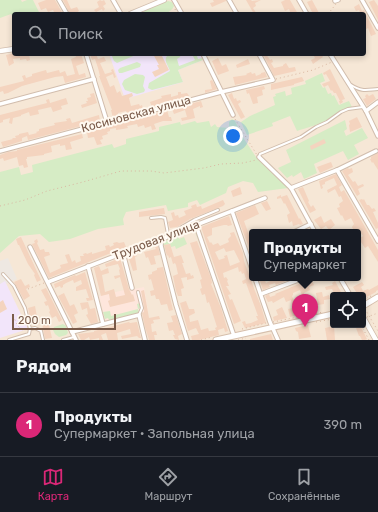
<!DOCTYPE html>
<html lang="ru">
<head>
<meta charset="utf-8">
<style>
	body { margin:0; font-family:Rubik,sans-serif; background:#20242c; color:#f1f3f6 }
	.controls { position:absolute; right:12px; bottom:12px; display:grid; overflow:hidden; border-radius:4px; box-shadow:0 2px 6px #0003 }
	.controls button { width:36px; height:36px; display:grid; place-items:center; padding:0; border:0; border-bottom:1px solid #363941; background:#171b24; color:#f1f3f6; font:20px sans-serif }
	.scale { position:absolute; left:12px; bottom:10px; width:104px; box-sizing:border-box; padding-left:4px; border:2px solid #7a5b4a; border-top:0; font-size:11px; line-height:14px; white-space:nowrap; color:#7a5b4a; -webkit-text-stroke:3px #fff9f0; paint-order:stroke }
	.you { position:absolute; left:233px; top:136px; width:14px; height:14px; margin:-10px; border:3px solid #fff; border-radius:50%; background:#1a73e8; box-shadow:0 0 0 6px #1a73e833 }
	.badge { display:grid; place-items:center; width:26px; height:26px; border-radius:50%; background:#db2777; color:#fff; font-size:13px; font-weight:700 }
	.pin { position:absolute; translate:-50% -33px; filter:drop-shadow(0 1px 2px #0008) }
	.pin::after { content:''; position:absolute; top:21px; width:14px; height:12px; background:inherit; clip-path:polygon(0 0,100% 0,50% 100%) }
	.popup { position:absolute; left:249px; top:229px; width:112px; height:52px; box-sizing:border-box; display:grid; place-content:center; border-radius:4px; background:#171b24; filter:drop-shadow(0 1px 3px #0005); font-size:13px; white-space:nowrap; color:#9ea1a6 }
	.popup b { font-size:15px; color:#f1f3f6 }
	.popup::after { content:''; position:absolute; left:50%; top:100%; margin-left:-8px; border:8px solid transparent; border-top-color:#171b24 }
	.list { margin:0; padding:0; list-style:none }
	h2 { display:flex; justify-content:space-between; align-items:center; height:52px; margin:0; padding:0 16px; font-size:17px }
	h2 small { font-size:13px; font-weight:400; color:#9ea1a6 }
	.list li { display:grid; grid-template-columns:26px 1fr auto; gap:12px; align-items:center; box-sizing:border-box; height:64px; padding:0 16px; border-top:1px solid #363941 }
	.list b { display:block; font-size:15px; white-space:nowrap }
	.list p { margin:0; font-size:13px; white-space:nowrap; color:#9ea1a6 }
	.list em { font-size:13px; font-style:normal; color:#9ea1a6 }
	.icon { flex:none; width:22px; height:22px; fill:none; stroke:currentColor; stroke-width:2; stroke-linecap:round; stroke-linejoin:round }
	.map { position:relative; flex:none; width:378px; height:340px; overflow:hidden }
	.search { position:absolute; background:#171b24; box-shadow:0 2px 6px #0003; left:12px; right:12px; top:12px; height:44px; display:flex; align-items:center; gap:10px; box-sizing:border-box; padding:0 14px; border-radius:4px; color:#9ea1a6; font-size:15px }
	.sheet { height:116px; background:#171b24 }
	nav { display:flex; justify-content:space-around; align-items:center; box-sizing:border-box; height:56px; border-top:1px solid #363941; background:#171b24; font-size:11px; color:#9ea1a6 }
	nav a { display:grid; justify-items:center; gap:2px }
	nav .on { color:#db2777 }
	.map>svg:first-child { display:block }
	.residential { fill:#f6e7d6; fill-rule:evenodd }
	.commercial { fill:#fee6dc }
	.industrial { fill:#eee8e2 }
	.education { fill:#f2e5fa }
	.green { fill:#d6ecc5 }
	.building { fill:#f4d4bf; fill-rule:evenodd }
	.lines { fill:none; stroke-linecap:round; stroke-linejoin:round }
	.service-casing { stroke:#d1bdad; stroke-width:4 }
	.minor-casing { stroke:#d1bdad; stroke-width:5.5 }
	.tertiary-casing { stroke:#d1bdad; stroke-width:6 }
	.secondary-casing { stroke:#d6bfac; stroke-width:7 }
	.path { stroke:#dab7a1; stroke-width:1; stroke-dasharray:1 3; stroke-linecap:butt }
	.service { stroke:#fff; stroke-width:2 }
	.minor { stroke:#fff; stroke-width:3.5 }
	.tertiary { stroke:#fff; stroke-width:4.5 }
	.secondary { stroke:#fff; stroke-width:5 }
	.labels { text-anchor:middle; stroke-width:4; stroke-linejoin:round; paint-order:stroke }
	.street-label { font-size:12px; fill:#7a5b4a; stroke:#fff9f0 }
</style>
</head>
<body>
<div class="map">
<svg width="378" height="340" viewBox="0 0 378 340">
	<rect width="100%" height="100%" fill="#fdf5e8"/>
	<!-- residential -->
	<path class="residential" d="M0 0H378V340H0ZM14 14H364V54H14ZM252 232H358V278H252ZM333 295H363V325H333Z"/>
	<!-- commercial -->
	<path class="commercial" d="M144 287 148 311 106 322 99 296 124 290 125 291Z"/>
	<!-- industrial -->
	<path class="industrial" d="M8 258 17 279 7 284 5 282 0 284V261Z"/>
	<!-- education -->
	<g class="education">
		<path d="M109 54H200L203 60 178 70 183 82 125 99Z"/>
		<path d="M5 281 28 329 0 338V284Z"/>
	</g>
	<!-- green -->
	<g class="green">
		<path d="M0 0H21L22 2 27 0H33L40 14H14V20L11 14 0 18Z"/>
		<path d="M168 1 172 2 174 6C170 15 160 14 152 14L150 12 145 14 143 13 145 10Z"/>
		<path d="M111 54H138L117 63 114 61Z"/>
		<path d="M169 54H181L180 57 177 59 179 66 195 60 192 54H200L197 56 198 59 202 58 203 60 178 70 183 82 152 90 148 88 149 83 170 71C168 65 162 59 169 54Z"/>
		<path d="M137 62 141 64 140 67 122 73H119L118 70 120 68Z"/>
		<path d="M322 73 325 81 320 83 323 88 325 87 328 94 331 93 332 96 334 95 339 105 349 101 352 107C341 110 337 114 327 120 318 125 306 128 297 131L290 116 272 123 273 126 247 135 241 122 250 116 275 105 273 97 276 96 275 94 285 91 286 96 292 94 291 88 306 84 305 81Z"/>
		<path d="M135 74 143 75 145 77 143 86 145 90 144 92 137 94 125 90 122 84 124 80Z"/>
		<path d="M232 119 235 121 242 136 256 157 288 188 258 192 253 183 243 181 228 187 226 193 200 205 197 200 188 203V207L168 211 166 205 126 212 123 219 124 225 98 229 70 239 49 242 40 234 19 236 0 253V172L19 167 21 175 33 172 32 165 112 144 114 148 126 144V139L159 131V127L180 122 181 125 195 121 197 123 209 121 211 127 215 124 217 127 229 128V122Z"/>
		<path d="M345 120 347 129 344 131 346 136 362 128 368 138 354 145 359 154 348 160 343 151 314 164 317 173 304 179 301 172 293 177 292 175 287 178 278 168 291 162 286 150Z"/>
		<path d="M193 228 196 229 200 241 199 242 194 229 178 235 179 239 184 237 187 244 176 249 175 246 171 247 170 244 164 245 165 250H164L162 244 165 239Z"/>
		<path d="M140 303 141 308 138 309 139 313 109 320 108 318 105 319 103 312 110 311 111 316 138 309 137 304Z"/>
		<path d="M63 324 66 326 68 333 66 335 59 337 55 334 53 330 54 327Z"/>
	</g>
	<!-- building -->
	<g class="building">
		<path d="M46 0H55L63 14H55L53 10 48 12 46 8 41 10 38 3Z"/>
		<path d="M63 0H67L71 9 77 7 79 11 76 13V14H70Z"/>
		<path d="M100 0 102 1 104 0 106 4 103 6 105 9 103 11 102 9 96 12 94 10 99 7 97 2Z"/>
		<path d="M213 0H226V1L212 7 210 3 214 2Z"/>
		<path d="M246 0H251L252 1 261 0 255 3 256 6 253 8 257 14H254Z"/>
		<path d="M285 0H290L298 14H291L289 9 285 11 281 2Z"/>
		<path d="M312 0 319 13 317 14H313L307 2Z"/>
		<path d="M374 0 378 6V20L369 2Z"/>
		<path d="M359 4 362 11 364 10 376 34 371 36 368 28 365 30 364 14H357L360 13 359 10 356 11 354 7Z"/>
		<path d="M14 53 29 54 30 60 27 61 26 59 20 60V58L13 59 14 63 9 66 6 55Z"/>
		<path d="M75 54H81L84 63 76 66 79 75 85 73 86 77 65 83 63 76 55 77 22 86 8 93 4 94 3 91 0 92V87L24 81 22 76 25 75 26 78 32 76V74L46 70 47 73 59 70 60 73 65 71 67 76 75 74 71 59 76 57Z"/>
		<path d="M90 54H96L98 59 104 57 106 61 100 63 105 74 112 72 111 70 113 69 116 77 114 78 113 74 106 77 110 87 114 85 117 93 120 91 122 96 132 93 133 96 129 98 131 106 139 104 140 106 142 105 143 109 127 113 126 111 118 113V116L113 118 111 110H112L99 76H100L98 68 95 59 92 60Z"/>
		<path d="M153 54H161L169 70 155 77 152 72 159 69 157 65H159Z"/>
		<path d="M263 54H266L270 60 272 59 273 62 271 63 274 68 283 66V65L286 63 289 68 295 67 296 71 274 76Z"/>
		<path d="M313 54H321L323 57 313 64 311 60 315 58Z"/>
		<path d="M218 58 222 66 226 64 229 71 218 75 212 61Z"/>
		<path d="M248 59 250 64 237 68 236 65Z"/>
		<path d="M330 69 345 99 342 100 343 102 340 104 339 101H340L336 93H334L332 90 331 91 328 85 324 87 322 84 330 81 326 74 324 75 323 73Z"/>
		<path d="M251 72 252 74 255 73 256 76 261 74V73L265 72 267 77 235 85 233 77 247 75 246 74Z"/>
		<path d="M302 77 304 81 294 84V85L271 90V84Z"/>
		<path d="M212 80 217 89 205 93V90L212 89 210 81Z"/>
		<path d="M264 86 265 89 262 90 263 95 257 97 258 103 253 104 249 93 247 94 246 90Z"/>
		<path d="M178 92H181V94L187 93 190 97 152 107 150 102 162 98 161 96 171 94V97L178 95Z"/>
		<path d="M94 93 97 103 82 108 81 105 87 103 86 101H88L87 98 91 97 90 94Z"/>
		<path d="M232 93 234 99 236 98 237 101 240 100 241 102 238 104 245 117 241 119 228 95Z"/>
		<path d="M367 94 369 96 373 94 376 99 367 106 363 99 366 98 365 96Z"/>
		<path d="M66 98 68 104 61 106 62 109 53 112 51 107 38 110 39 114 30 116 29 112 21 115V116L13 118 12 124 9 123 10 118 3 120V122L0 123V115L47 103 46 100 49 99 50 103Z"/>
		<path d="M201 101 203 107 200 108V106L193 109 195 118 182 121 181 118 187 117 185 110 174 114 172 109Z"/>
		<path d="M167 110 169 117H171L172 121H163L154 124 156 129 152 130 151 126 145 128 144 125 138 127 137 124 127 126 128 128 123 129 116 130V128L110 129V131L107 132 108 134 102 136 103 139 100 140 102 144 97 145 94 137 88 138 87 132Z"/>
		<path d="M99 115 100 121 28 140 27 136 22 138V141L3 147 1 142 13 139 12 138H16L15 136 19 135V134L28 132 29 135 37 133 36 132 39 131V129L55 125 54 123 67 121 66 119 70 118 72 123Z"/>
		<path d="M357 117 362 127 350 132 349 125 350 124 349 121Z"/>
		<path d="M82 134 83 138 70 142 72 149 66 150 65 145 60 146V144L51 146 52 152 44 154V155L27 157V159H26L28 167 24 168 23 165 19 166 17 157 4 161 3 158 0 159V155L8 152 17 151V150Z"/>
		<path d="M324 139 326 143 311 150 310 146Z"/>
		<path d="M378 153V170L373 162 372 163 370 159H371V157Z"/>
		<path d="M331 162 333 167 320 173 317 167Z"/>
		<path d="M348 168 349 169 352 168 353 172 348 175 353 182 355 181 358 186 363 184 364 186 358 189 360 194 357 196 342 171Z"/>
		<path d="M336 174 342 185 339 187 341 192 344 190 378 250V262L368 246 365 248 359 239 363 236 359 230 354 231 352 227 354 224 351 218 345 221 342 215 341 216 337 208 340 207 339 204 343 201 341 196 339 197 335 189 328 193 327 190 337 185 334 178 325 182V184L322 185 323 188 321 189 319 181Z"/>
		<path d="M240 187 242 194 233 197 231 191Z"/>
		<path d="M303 187 309 201 308 202 311 207 313 205 316 210 310 213 298 189Z"/>
		<path d="M281 195V197L287 195 299 219 300 218 303 224 300 225 299 224 293 226 292 221 289 223 287 215 290 213 285 203 284 204 281 198 277 199V197Z"/>
		<path d="M362 199 363 200 364 199 367 205H369L372 209 374 208 376 211 373 212 378 223V228L376 229 359 200Z"/>
		<path d="M223 200 225 204 223 206 190 219 177 227 170 228 168 222 173 220 171 213 174 212 175 216 178 215 179 218 186 215 184 211 192 208 191 206 196 204 197 207 201 206 202 209Z"/>
		<path d="M267 201 271 209 266 211 261 203Z"/>
		<path d="M255 205 259 214 244 221 249 235H252V247L249 248 236 213Z"/>
		<path d="M164 208 165 214 139 217V212Z"/>
		<path d="M229 216 232 225 228 226 227 225H224L212 228V235L207 237 210 243 211 242 213 245 218 243 220 246 229 242 228 239 231 236 230 233 234 232 243 253 244 261 255 291 261 306 266 323 245 328 242 322 245 321 246 324 251 323 258 320 256 316H258L246 283 243 284 242 281 246 279 244 273 242 274 241 271 239 272 238 267 223 273 224 278 226 277 228 280 227 281 229 286H226L231 294 228 295 230 300 232 299 241 321 234 324 201 227ZM224 248 226 252 234 250 240 262 230 266 227 255 224 256 225 258 219 260 215 252Z"/>
		<path d="M321 216 324 223 331 219 335 225 329 230 326 226 321 229 314 220Z"/>
		<path d="M21 237 41 280 37 282 34 275 35 274 28 264 19 245H18L16 239Z"/>
		<path d="M37 239 38 242 37 243 40 250 44 249 45 252H49L50 255 44 257 50 273 61 268 60 265 68 263 65 255 69 254 72 262 75 260 76 263 81 261 80 256H84L83 254 86 253 87 254 92 252V254L106 250 105 246 109 245 110 247 114 245 113 243 117 242 119 243 124 242 126 247 49 278 32 244 35 243 34 241Z"/>
		<path d="M197 241 211 278 212 283 211 284 221 308 228 331 225 332 224 328 218 330 219 335 199 340H192L191 336 199 334 196 328 188 331 180 303 186 301 189 309H194L195 313 189 316 190 322 198 320 201 330 208 328 209 331 216 330 215 328 217 327 209 302 207 303 205 294 202 295 200 289 202 288 200 280 202 279 190 243Z"/>
		<path d="M170 244 174 257 181 255 184 263H182L186 274 190 273 191 276 193 275 194 278 187 280V277L181 278 184 288 181 289 182 296H178L176 291 173 276 178 274 176 265 175 263 173 264 171 257 169 258 168 255 167 256 164 245Z"/>
		<path d="M158 246 160 255 154 256 156 264 151 265 148 257 146 258 144 252 156 249 155 247Z"/>
		<path d="M134 253 137 256 135 257 137 270 133 271 129 259 131 258 130 254Z"/>
		<path d="M120 258 129 289 132 295 133 294 135 301 110 307 108 301 110 300 109 294 101 296 94 268 99 266 101 271 108 268 109 273 102 275 105 292 114 289 116 297 125 295 120 277 115 279 114 276 120 275 119 270 120 269 118 264 106 267 105 264Z"/>
		<path d="M163 267 173 310 169 311 167 304 161 305 159 299H156L155 295 151 296 150 291 154 290 151 279 149 280 148 275 152 274V272L157 270V268Z"/>
		<path d="M85 272 93 300 87 301 86 298H89L86 289 76 291V287L82 284 81 280 74 283 73 280 66 283 63 285V287L61 288 60 286 55 288 54 284 75 275 76 276Z"/>
		<path d="M259 278H264L266 283 276 278H293L276 285 275 283 269 285 270 287 263 290Z"/>
		<path d="M21 279 25 286 29 284 30 287 26 289 30 296 24 300 14 282Z"/>
		<path d="M311 279 314 285 309 287 310 290 304 293 305 299 304 300 300 290 293 293V295L292 296 296 306 305 304V306L314 304V312L290 317 288 309 293 308 291 300 286 302 284 297 273 303 272 301 268 302 265 296 269 294 270 297 276 295 275 294Z"/>
		<path d="M335 281 340 290 342 295H335L332 289 326 290 325 287 333 285 332 283Z"/>
		<path d="M362 282 364 285 361 287 363 291 368 289 369 290 378 285V290L376 291V292L363 299V295H358L353 287Z"/>
		<path d="M46 288 62 320 59 322 56 316 52 318 49 312 50 311 48 305 46 306 44 302 47 301 41 290Z"/>
		<path d="M144 290 149 318 159 316 160 319 153 320 154 323 151 324 152 332 156 331 157 335H154L155 340H149L145 327 142 313 144 312V307L141 291Z"/>
		<path d="M322 292 323 297 329 295 330 299 324 300V304L318 305 316 293Z"/>
		<path d="M64 293 70 306 74 304 78 313 74 315 77 322 73 324 58 296Z"/>
		<path d="M3 300 7 309 0 313V302Z"/>
		<path d="M88 302 90 309 95 308 98 322 91 324 86 315 88 314 87 308 82 310 80 303Z"/>
		<path d="M35 306 38 322 31 324 28 308Z"/>
		<path d="M282 307 287 318 274 321 273 317 278 315 276 310Z"/>
		<path d="M176 315 182 334 178 336 179 340 175 339 173 335H175L173 330 169 331 167 323 173 322 171 316Z"/>
		<path d="M48 321 52 338 45 339 42 323Z"/>
		<path d="M129 322 130 323 137 322 141 338H139L137 336 122 339 121 336 131 334 130 329 117 333 118 340H108L106 333 101 335 103 340H99V338L90 340 89 337 84 340H81L78 334 94 332V331Z"/>
		<path d="M308 325 311 337 299 339 298 332 296 331 295 328Z"/>
		<path d="M360 325 367 339 365 340H362L360 336H359L356 328Z"/>
		<path d="M334 326 335 340H327L325 328Z"/>
		<path d="M271 334 273 340H250V339Z"/>
	</g>
	<g class="lines">
		<!-- service casing -->
		<g class="service-casing">
			<g id="service">
				<path d="M351 85C362 92 366 90 378 89"/>
				<path d="M259 157 260 154 301 137 316 127 327 122 341 112 348 109 363 107"/>
				<path d="M151 218 161 217 165 218 168 234"/>
				<path d="M168 235 194 220 218 210"/>
				<path d="M3 274 14 286 25 308 30 329"/>
				<path d="M138 292 142 308 139 315"/>
				<path d="M9 340 29 334 30 329 35 328 41 331 43 340"/>
				<path d="M63 340 74 337"/>
			</g>
		</g>
		<!-- minor casing -->
		<g class="minor-casing">
			<g id="minor">
				<path d="M59 0 67 14"/>
				<path d="M113 0 121 14"/>
				<path d="M174 0 182 14"/>
				<path d="M229 0 237 14"/>
				<path d="M299 0 307 14"/>
				<path d="M362 0 378 28"/>
				<path d="M335 1 338 0"/>
				<path d="M86 54 107 122"/>
				<path d="M203 54 233 115"/>
				<path d="M330 54 366 111 378 136"/>
				<path d="M0 104 94 79"/>
				<path d="M366 111 378 102"/>
				<path d="M0 151 221 92 273 80 259 54"/>
				<path d="M259 157 291 188 315 232"/>
				<path d="M337 170 378 241"/>
				<path d="M291 188 337 170 376 151"/>
				<path d="M232 211 252 269"/>
				<path d="M196 225 234 336"/>
				<path d="M294 232 311 224"/>
				<path d="M161 241V246L176 305 187 340"/>
				<path d="M30 247 76 340"/>
				<path d="M123 253 132 288"/>
				<path d="M88 266 103 324"/>
				<path d="M255 278 270 322 278 340"/>
				<path d="M340 278 350 295"/>
				<path d="M48 282 123 253 161 241 168 236 265 198"/>
				<path d="M261 294 298 280"/>
				<path d="M72 332 139 315 145 340"/>
			</g>
		</g>
		<!-- tertiary casing -->
		<g class="tertiary-casing">
			<g id="tertiary">
				<path d="M130 14 164 0"/>
				<path d="M0 51 14 49"/>
				<path d="M363 317 376 340"/>
			</g>
		</g>
		<!-- secondary casing -->
		<g class="secondary-casing">
			<g id="secondary">
				<path d="M363 306 378 297"/>
				<path d="M216 340 333 314"/>
			</g>
		</g>
		<!-- path -->
		<g class="path">
			<path d="M175 9 177 14"/>
			<path d="M328 14 336 4"/>
			<path d="M276 79 313 70 332 62"/>
			<path d="M235 119 257 155"/>
			<path d="M0 206 25 200 47 191 83 182 121 171H151L164 173 204 168 221 164 243 163 256 160"/>
			<path d="M28 289 44 283"/>
			<path d="M363 300 371 296"/>
			<path d="M365 309 378 331"/>
			<path d="M13 316 18 326 24 332"/>
			<path d="M367 317 378 313"/>
			<path d="M273 322 323 312"/>
			<path d="M316 322 333 319"/>
			<path d="M339 325 340 326"/>
			<path d="M361 325 369 340"/>
			<path d="M242 329 266 323"/>
			<path d="M201 340 212 337"/>
			<path d="M238 340 246 338"/>
		</g>
		<!-- service -->
		<use href="#service" class="service"/>
		<!-- minor -->
		<use href="#minor" class="minor"/>
		<!-- tertiary -->
		<use href="#tertiary" class="tertiary"/>
		<!-- secondary -->
		<use href="#secondary" class="secondary"/>
	</g>
	<g class="labels">
		<!-- street labels -->
		<g class="street-label">
			<text transform="translate(136 114) rotate(-15)" y="4">Косиновская улица</text>
			<text transform="translate(156 240) rotate(-21)" y="4">Трудовая улица</text>
		</g>
	</g>
</svg>
<div class="controls">
<button><svg class="icon" aria-label="locate" viewBox="0 0 24 24"><circle cx="12" cy="12" r="6"/><path d="M12 2v4M12 18v4M2 12h4M18 12h4"/></svg></button>
</div>
<div class="scale">200 m</div>
<div class="you"></div>
<div class="pin badge" style="left:305px;top:327px">1</div>
<div class="popup"><b>Продукты</b>Супермаркет</div>
<div class="search"><svg class="icon" aria-label="search" viewBox="0 0 24 24"><circle cx="10" cy="10" r="6"/><path d="M15 15l6 6"/></svg>Поиск</div>
</div>
<section class="sheet">
<h2>Рядом<small></small></h2>
<ul class="list">
<li><span class="badge">1</span><div><b>Продукты</b><p>Супермаркет · Запольная улица</p></div><em>390 m</em></li>
</ul>
</section>
<nav>
<a class="on"><svg class="icon" aria-label="map" viewBox="0 0 24 24"><path d="M3 6l6-2 6 2 6-2v14l-6 2-6-2-6 2zM9 4v14M15 6v14"/></svg>Карта</a>
<a><svg class="icon" aria-label="directions" viewBox="0 0 24 24"><path d="M12 3l9 9-9 9-9-9zM9 14v-3h6M13 9l2 2-2 2"/></svg>Маршрут</a>
<a><svg class="icon" aria-label="saved" viewBox="0 0 24 24"><path d="M7 4h10v16l-5-4-5 4z"/></svg>Сохранённые</a>
</nav>
</body>
</html>
